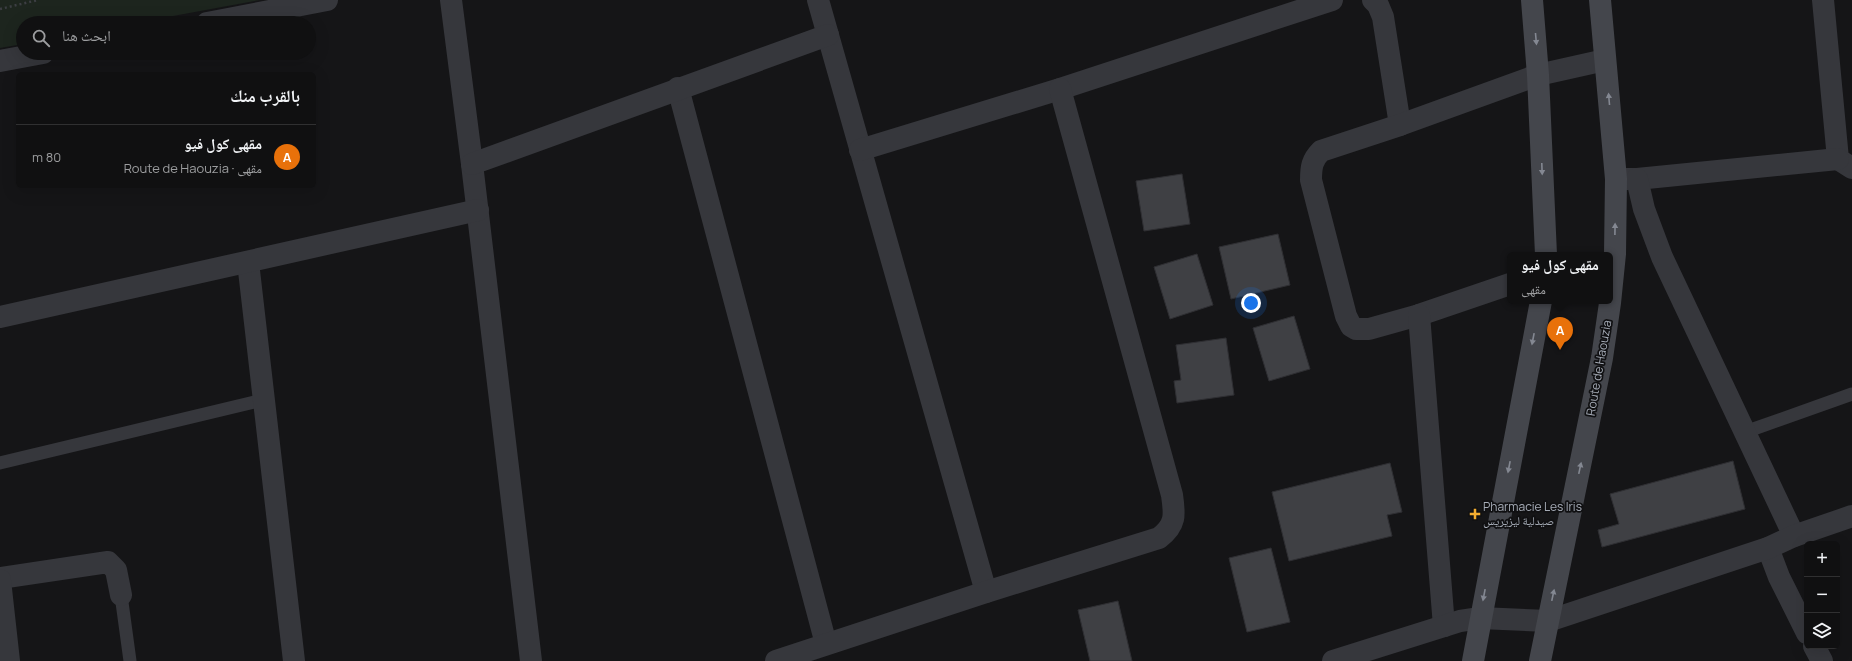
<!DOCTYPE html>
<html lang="ar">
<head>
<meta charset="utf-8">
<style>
	body { margin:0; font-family:Manrope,"Noto Naskh Arabic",sans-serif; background:#19191a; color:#f1f3f6; direction:rtl }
	.controls { position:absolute; right:12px; bottom:12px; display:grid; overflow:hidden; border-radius:6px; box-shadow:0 4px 16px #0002 }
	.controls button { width:36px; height:36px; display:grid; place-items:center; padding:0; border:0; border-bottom:1px solid #303031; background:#101011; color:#f1f3f6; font:20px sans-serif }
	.you { position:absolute; left:1251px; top:303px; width:14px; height:14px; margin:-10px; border:3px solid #fff; border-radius:50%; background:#1a73e8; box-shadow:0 0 0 6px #1a73e833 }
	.badge { display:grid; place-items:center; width:26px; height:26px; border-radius:50%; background:#8c9099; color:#fff; font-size:13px; font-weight:700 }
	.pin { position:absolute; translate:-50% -33px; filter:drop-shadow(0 1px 2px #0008) }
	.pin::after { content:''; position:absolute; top:21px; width:14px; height:12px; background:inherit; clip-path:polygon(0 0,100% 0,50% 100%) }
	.popup { position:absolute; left:1507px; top:252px; width:106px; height:52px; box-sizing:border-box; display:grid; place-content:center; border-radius:6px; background:#101011; filter:drop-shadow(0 1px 3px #0005); font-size:13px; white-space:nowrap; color:#9c9d9f }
	.popup b { font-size:15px; color:#f1f3f6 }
	.popup::after { content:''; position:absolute; left:50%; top:100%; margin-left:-8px; border:8px solid transparent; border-top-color:#101011 }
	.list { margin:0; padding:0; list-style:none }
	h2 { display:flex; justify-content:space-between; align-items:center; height:52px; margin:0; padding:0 16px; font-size:17px }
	h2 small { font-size:13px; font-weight:400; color:#9c9d9f }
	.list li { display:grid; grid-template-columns:26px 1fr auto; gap:12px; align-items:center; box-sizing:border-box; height:64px; padding:0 16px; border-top:1px solid #303031 }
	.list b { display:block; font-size:15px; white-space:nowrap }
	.list p { margin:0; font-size:13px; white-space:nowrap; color:#9c9d9f }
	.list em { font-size:13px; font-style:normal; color:#9c9d9f }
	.icon { flex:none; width:22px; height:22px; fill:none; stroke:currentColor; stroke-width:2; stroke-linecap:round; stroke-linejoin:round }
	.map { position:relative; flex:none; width:1852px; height:661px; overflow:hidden; direction:ltr }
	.search { position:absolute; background:#101011; box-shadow:0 4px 16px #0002; left:16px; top:16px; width:300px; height:44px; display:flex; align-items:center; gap:10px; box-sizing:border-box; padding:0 14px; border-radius:22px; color:#9c9d9f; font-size:15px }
	.panel { position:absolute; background:#101011; box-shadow:0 4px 16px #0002; left:16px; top:72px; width:300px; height:116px; border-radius:6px; direction:rtl }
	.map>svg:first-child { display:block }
	.green { fill:#1d251e }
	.building { fill:#3f4044; stroke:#2f2f33 }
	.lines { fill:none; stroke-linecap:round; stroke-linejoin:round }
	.path { stroke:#3c3e43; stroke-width:2.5; stroke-dasharray:2 3; stroke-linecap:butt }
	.lane { stroke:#36373c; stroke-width:13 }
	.street { stroke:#36373c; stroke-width:22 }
	.secondary { stroke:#44464c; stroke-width:22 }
	.oneway { fill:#848892 }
	.poi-dot { fill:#f3ad30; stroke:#101012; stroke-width:1.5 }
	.labels { text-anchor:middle; stroke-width:3.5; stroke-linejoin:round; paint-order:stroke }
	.street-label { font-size:12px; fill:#a6acb7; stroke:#101012 }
	.poi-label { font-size:12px; fill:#a6acb7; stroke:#101012; text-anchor:start }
</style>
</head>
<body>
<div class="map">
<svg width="1852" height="661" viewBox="0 0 1852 661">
	<rect width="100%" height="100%" fill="#151517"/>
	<!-- green -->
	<path class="green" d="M0 0H260L135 23H23V44L0 48Z"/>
	<!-- building -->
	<g class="building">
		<path d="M1182 174 1190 224 1144 231 1136 181Z"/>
		<path d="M1278 234 1290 285 1231 299 1219 247Z"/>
		<path d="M1197 254 1213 305 1170 319 1154 267Z"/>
		<path d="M1294 316 1310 369 1269 381 1253 328Z"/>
		<path d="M1226 338 1234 395 1177 403 1174 381 1181 380 1176 345Z"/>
		<path d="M1733 461 1745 509 1602 547 1598 530 1619 524 1610 494Z"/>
		<path d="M1390 463 1402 512 1387 515 1392 536 1289 561 1272 492Z"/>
		<path d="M1271 548 1290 622 1247 632 1229 558Z"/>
		<path d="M1118 601 1132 661H1090L1078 610Z"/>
	</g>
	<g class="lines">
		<!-- path -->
		<path class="path" d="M0 9 38 0"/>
		<!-- lane -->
		<g class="lane">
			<path d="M1745 432 1852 394"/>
			<path d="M0 463 263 400"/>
			<path d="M121 595 130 661"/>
		</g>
		<!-- street -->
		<g class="street">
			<path d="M451 0 472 164 531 661"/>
			<path d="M818 0 986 592"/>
			<path d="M1373 0 1378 5 1383 17 1400 125"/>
			<path d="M1823 0 1838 159 1852 168"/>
			<path d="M207 23 327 0"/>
			<path d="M0 61 43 53"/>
			<path d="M678 88 826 644"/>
			<path d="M860 150 1060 89 1332 0"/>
			<path d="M472 164 828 35"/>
			<path d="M1622 179H1637L1838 159"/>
			<path d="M1637 179 1644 209 1662 257 1794 536"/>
			<path d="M248 262 294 661"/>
			<path d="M1510 284 1419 315 1369 329H1356L1351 326 1346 316 1311 180C1311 167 1312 160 1321 151L1400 125 1538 75 1605 60"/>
			<path d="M1419 315 1444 626"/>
			<path d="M0 317 478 210"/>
			<path d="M1768 548 1779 577 1807 633"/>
			<path d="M0 578 108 562 116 570 121 595"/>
			<path d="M0 580 9 661"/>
			<path d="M1814 646 1822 661"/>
			<path d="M776 661 986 592 1159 538C1176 525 1175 515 1172 495L1060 89"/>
			<path d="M1333 661 1460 621 1480 618 1548 621 1768 548 1794 536 1852 516"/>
		</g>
		<!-- secondary -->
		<g class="secondary">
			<path d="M1532 0 1538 75 1546 255"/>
			<path d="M1473 661 1541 301"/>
			<path d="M1540 661 1602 358 1610 303 1615 254 1616 179 1600 0"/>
		</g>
	</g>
	<!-- one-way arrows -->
	<defs><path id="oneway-solid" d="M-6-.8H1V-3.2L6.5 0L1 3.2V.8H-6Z"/></defs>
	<g class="oneway">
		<use href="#oneway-solid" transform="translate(1536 39) rotate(85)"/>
		<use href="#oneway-solid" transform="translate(1609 99) rotate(-95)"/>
		<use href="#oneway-solid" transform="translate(1542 169) rotate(88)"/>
		<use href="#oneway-solid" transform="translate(1615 229) rotate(-89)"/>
		<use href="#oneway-solid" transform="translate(1533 339) rotate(101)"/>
		<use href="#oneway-solid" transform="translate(1509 467) rotate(101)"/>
		<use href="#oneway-solid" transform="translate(1580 468) rotate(-78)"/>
		<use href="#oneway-solid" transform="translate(1484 595) rotate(101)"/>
		<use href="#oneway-solid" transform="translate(1553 595) rotate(-78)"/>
	</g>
	<!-- markers -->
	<path class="poi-dot" d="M1473 508h4v4h4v4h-4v4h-4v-4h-4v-4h4z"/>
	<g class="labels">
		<!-- street labels -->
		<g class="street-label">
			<text transform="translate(1599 368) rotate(-80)" y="4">Route de Haouzia</text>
		</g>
		<!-- poi labels -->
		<g class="poi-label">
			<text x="1483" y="511">Pharmacie Les Iris<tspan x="1483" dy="14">صيدلية ليزيريس</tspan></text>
		</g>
	</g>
</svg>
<div class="controls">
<button>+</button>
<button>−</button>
<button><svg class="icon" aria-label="layers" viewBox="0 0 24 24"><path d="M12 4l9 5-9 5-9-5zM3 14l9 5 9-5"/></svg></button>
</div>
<div class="you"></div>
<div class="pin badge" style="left:1560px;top:350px;background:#e8710a">A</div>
<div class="popup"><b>مقهى كول فيو</b>مقهى</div>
<div class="search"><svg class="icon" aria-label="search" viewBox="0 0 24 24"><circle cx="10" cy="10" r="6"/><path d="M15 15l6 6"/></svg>ابحث هنا</div>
<section class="panel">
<h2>بالقرب منك<small></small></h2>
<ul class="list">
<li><span class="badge" style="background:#e8710a">A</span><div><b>مقهى كول فيو</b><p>مقهى · Route de Haouzia</p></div><em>80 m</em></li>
</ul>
</section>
</div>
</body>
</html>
